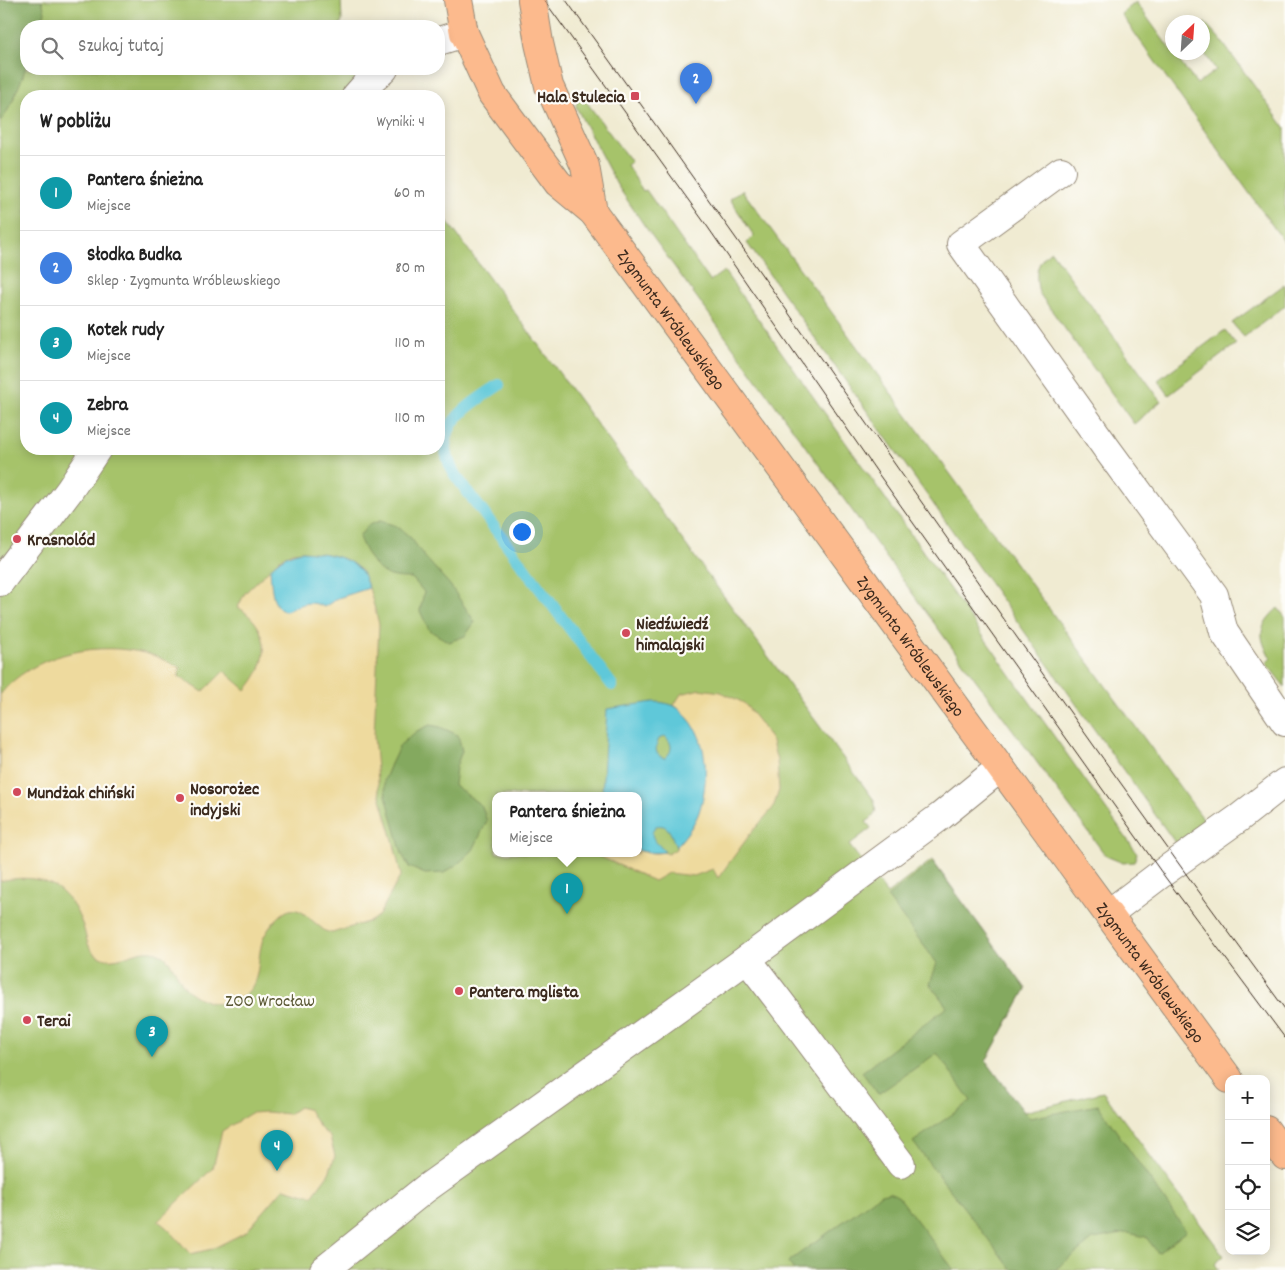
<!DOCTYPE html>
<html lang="pl">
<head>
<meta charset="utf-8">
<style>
	body { margin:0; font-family:Dekko,sans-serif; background:#f6f6f6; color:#222 }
	.controls { position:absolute; right:15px; bottom:15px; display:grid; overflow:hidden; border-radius:10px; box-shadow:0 2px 12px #0003 }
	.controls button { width:45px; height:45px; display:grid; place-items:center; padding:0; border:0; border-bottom:1px solid #e0e0e0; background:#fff; color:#222; font:25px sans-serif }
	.compass { position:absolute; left:1165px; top:15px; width:45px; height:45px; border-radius:50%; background:#fff; box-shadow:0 2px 12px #0003; rotate:25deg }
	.you { position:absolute; left:521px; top:531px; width:18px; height:18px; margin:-12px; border:4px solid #fff; border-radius:50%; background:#1a73e8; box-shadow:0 0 0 8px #1a73e833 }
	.badge { display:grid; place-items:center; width:32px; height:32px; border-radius:50%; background:#1a73e8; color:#fff; font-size:16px; font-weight:700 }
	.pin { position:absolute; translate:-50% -41px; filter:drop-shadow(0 1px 2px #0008) }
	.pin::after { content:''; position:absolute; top:26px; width:18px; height:15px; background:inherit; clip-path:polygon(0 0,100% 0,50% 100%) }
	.popup { position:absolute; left:492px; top:792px; width:150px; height:65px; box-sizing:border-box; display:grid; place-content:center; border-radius:10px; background:#fff; filter:drop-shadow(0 1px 4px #0005); font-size:16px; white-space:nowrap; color:#767676 }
	.popup b { font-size:19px; color:#222 }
	.popup::after { content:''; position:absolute; left:50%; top:100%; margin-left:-10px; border:10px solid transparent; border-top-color:#fff }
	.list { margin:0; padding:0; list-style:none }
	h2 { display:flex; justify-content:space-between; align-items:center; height:65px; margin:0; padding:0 20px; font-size:21px }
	h2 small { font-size:16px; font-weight:400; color:#767676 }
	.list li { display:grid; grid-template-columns:32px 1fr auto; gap:15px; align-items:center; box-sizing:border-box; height:75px; padding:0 20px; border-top:1px solid #e0e0e0 }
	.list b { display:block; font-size:19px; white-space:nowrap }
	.list p { margin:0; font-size:16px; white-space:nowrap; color:#767676 }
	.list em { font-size:16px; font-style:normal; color:#767676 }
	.icon { flex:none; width:28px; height:28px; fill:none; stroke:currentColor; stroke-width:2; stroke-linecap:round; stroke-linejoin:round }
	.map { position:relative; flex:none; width:1285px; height:1270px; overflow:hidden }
	.search { position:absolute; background:#fff; box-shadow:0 2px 12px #0003; left:20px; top:20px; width:425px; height:55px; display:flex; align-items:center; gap:12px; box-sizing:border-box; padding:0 18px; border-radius:20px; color:#767676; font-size:19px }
	.panel { position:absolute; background:#fff; box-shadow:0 2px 12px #0003; left:20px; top:90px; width:425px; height:365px; border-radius:20px }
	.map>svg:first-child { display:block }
	.green { fill:#a6c36b; stroke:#707644; fill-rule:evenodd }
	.forest { fill:#84a95f; stroke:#606a3e }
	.sand { fill:#eeda9e; stroke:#94825e }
	.water { fill:#5ec8d9; stroke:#4c797c; fill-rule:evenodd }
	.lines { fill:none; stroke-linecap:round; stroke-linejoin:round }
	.stream { stroke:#5ec8d9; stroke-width:12 }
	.minor-casing { stroke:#968a78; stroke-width:30 }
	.major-casing { stroke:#968a78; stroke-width:30 }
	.minor { stroke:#fff; stroke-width:28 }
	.major { stroke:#fcba8d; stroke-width:28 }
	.tram { stroke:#3b2a1e; stroke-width:1 }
	.poi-dot { fill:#d1495b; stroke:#fdfcf7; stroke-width:2 }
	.labels { text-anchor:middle; stroke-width:4.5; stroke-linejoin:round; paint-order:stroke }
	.poi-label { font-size:18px; font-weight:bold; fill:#3b2a1e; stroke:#fdfcf7; text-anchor:start }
	.street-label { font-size:18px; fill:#3b2a1e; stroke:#fdfcf7 }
	.park-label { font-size:18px; fill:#5b5835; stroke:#fdfcf7 }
</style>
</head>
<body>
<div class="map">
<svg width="1285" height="1270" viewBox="0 0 1285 1270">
	<rect width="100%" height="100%" fill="#fdfcf7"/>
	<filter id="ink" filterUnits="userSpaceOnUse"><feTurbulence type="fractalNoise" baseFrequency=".02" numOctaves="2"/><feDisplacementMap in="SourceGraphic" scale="10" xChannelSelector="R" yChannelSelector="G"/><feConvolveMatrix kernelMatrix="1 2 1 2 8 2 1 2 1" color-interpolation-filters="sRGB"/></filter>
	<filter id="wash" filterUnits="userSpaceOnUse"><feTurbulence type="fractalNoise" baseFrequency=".0096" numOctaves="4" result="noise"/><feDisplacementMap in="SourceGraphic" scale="20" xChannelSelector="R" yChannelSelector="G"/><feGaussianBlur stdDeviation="1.12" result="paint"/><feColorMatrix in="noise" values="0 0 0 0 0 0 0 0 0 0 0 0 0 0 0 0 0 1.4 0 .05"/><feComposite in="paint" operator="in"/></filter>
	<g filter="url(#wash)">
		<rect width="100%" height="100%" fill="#f0ebd2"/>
		<!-- green -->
		<g class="green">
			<path d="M0 0H341L342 21 339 26H26V69H350L371 96H26V449H439V210L874 800C877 811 876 816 866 822L871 828 849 845 887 894 932 860 1026 989 986 1061 1024 1112 1103 1092 1224 1256 1215 1264 1219 1270H0ZM496 795H638V853H496Z"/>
			<path d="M1136 2 1172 52 1197 84 1216 70 1203 51V24L1205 23 1220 39 1285 128V243L1121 14Z"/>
			<path d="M581 97 588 104 631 162 627 165 643 191 646 190 710 281 724 271 1137 853 1134 862 1123 863 1106 856 945 638 644 225 617 185 576 107 577 99Z"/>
			<path d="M742 190 1207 824 1176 844 747 243 754 236 730 199Z"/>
			<path d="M1051 251 1161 401 1134 424 1039 293C1035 275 1035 263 1051 251Z"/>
			<path d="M1285 284V306L1244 337 1232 323Z"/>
			<path d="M1225 330 1236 344 1169 395 1158 380Z"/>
			<path d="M1278 608 1285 617V687L1266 663 1271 658C1257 636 1259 625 1278 608Z"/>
		</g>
		<!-- forest -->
		<g class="forest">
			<path d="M0 0H42L45 12 41 26H26C26 37 28 55 26 65 24 76 8 115 0 121Z"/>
			<path d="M380 521 397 526 411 538 424 556 450 585 475 622 465 636 449 642 429 630 420 611 424 592 412 578C405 578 398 578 391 576 376 573 364 550 359 537L368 525Z"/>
			<path d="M430 725 440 727 458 735 462 751 456 767 454 785 482 806 487 821 473 850 459 863 444 873 425 874 409 867 402 854 391 814 386 795 384 781 391 764 400 745 417 731Z"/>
			<path d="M933 862 1026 989 986 1061 1024 1112 1030 1118 1098 1105 1186 1231 1158 1253 1146 1237 1128 1233 1093 1239 1055 1270H1012L913 1142 971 1101 937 1053 878 1094 862 1072 947 1007 930 984 937 963 887 897Z"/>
			<path d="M890 1192 899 1197 954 1270H794L788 1262 881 1194Z"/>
		</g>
		<!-- sand -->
		<g class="sand">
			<path d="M303 551 326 554 347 560 361 570 369 588 379 624 374 736 379 792 393 840 401 875 379 915 371 921 332 933 325 931 302 912C294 908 288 909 281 915 274 921 267 930 263 939 255 962 264 989 235 1000 227 1004 218 1005 209 1002 200 999 190 994 184 986 176 975 172 959 159 953 137 943 115 971 94 953 87 947 86 935 83 926 68 885 42 872 0 881V695C4 690 8 685 13 681 51 649 109 641 155 656 163 659 171 664 180 667L178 676 203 692 224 671 246 690C271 662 272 629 238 607L245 593 280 559 292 552Z"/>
			<path d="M700 689 721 692 744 703 761 724 772 742 777 761 779 790 773 808 751 833 718 878 713 869 694 876 668 873 654 881 592 853H638V850C644 852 650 853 656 853 661 853 663 851 668 854L676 849V847L693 825 697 733C691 722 684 713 674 705L681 694Z"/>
			<path d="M299 1107 309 1110 320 1128 330 1137 335 1156 329 1173 312 1196 284 1188 246 1232 212 1249 190 1254C180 1242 171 1230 158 1221L213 1168 222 1131 251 1113 266 1112 289 1114Z"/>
		</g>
		<!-- water -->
		<g class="water">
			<path d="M303 551C322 553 346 555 360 570 364 574 366 583 369 588L338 598 324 607C315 602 307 602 297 606 294 607 290 610 286 611 271 612 271 579 270 569 280 559 288 553 303 551Z"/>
			<path d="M653 702C660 702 666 703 672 705 678 707 683 713 687 717 709 741 709 782 699 812 694 826 685 836 676 847 671 836 670 823 656 826 646 836 658 843 665 852 656 853 647 853 638 850V795H602L607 709ZM665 736C673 744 673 751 665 758 654 756 655 747 659 739Z"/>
		</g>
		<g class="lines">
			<!-- stream -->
			<path class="stream" d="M499 385C464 409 428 428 455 475L612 685"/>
		</g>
	</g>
	<g filter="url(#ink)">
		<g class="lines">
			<!-- minor casing -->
			<g class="minor-casing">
				<g id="minor">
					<path d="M439 41 464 33"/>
					<path d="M356 96 364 87 384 69"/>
					<path d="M1061 171 961 244 1107 449 1214 595 1224 632 1285 722"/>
					<path d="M0 582 69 491 97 449"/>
					<path d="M1108 914 1162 873 1239 818 1285 782"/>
					<path d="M747 959C800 1027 850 1096 901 1164"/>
					<path d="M324 1270 425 1189 747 959 941 816 1000 768"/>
				</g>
			</g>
			<!-- major casing -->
			<g class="major-casing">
				<g id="major">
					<path id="s1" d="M458 0 464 33 492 94 558 183 593 212 1229 1079"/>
					<path d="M532 0 539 43 549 86 585 166 593 212"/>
					<path d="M1266 1130 1285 1156"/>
				</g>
			</g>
			<!-- minor -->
			<use href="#minor" class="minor"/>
			<!-- major -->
			<use href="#major" class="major"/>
			<!-- tram -->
			<g class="tram">
				<path d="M544 0 707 226 877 472 1162 873 1285 1038"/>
				<path d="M566 0C808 335 1039 677 1285 1009"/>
			</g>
		</g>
	</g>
	<!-- markers -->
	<g class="poi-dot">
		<rect x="630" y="91" width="10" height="10" rx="2.5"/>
		<circle cx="17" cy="539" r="5"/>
		<circle cx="626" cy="633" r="5"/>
		<circle cx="17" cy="792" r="5"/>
		<circle cx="180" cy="798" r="5"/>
		<circle cx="459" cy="991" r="5"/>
		<circle cx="27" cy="1020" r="5"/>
	</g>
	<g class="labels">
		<!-- poi labels -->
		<g class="poi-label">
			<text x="625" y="102" text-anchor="end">Hala Stulecia</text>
			<text x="27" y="545">Krasnolód</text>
			<text x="636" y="629">Niedźwiedź<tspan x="636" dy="21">himalajski</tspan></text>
			<text x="190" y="794">Nosorożec<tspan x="190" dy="21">indyjski</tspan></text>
			<text x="27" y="798">Mundżak chiński</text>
			<text x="469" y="997">Pantera mglista</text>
			<text x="37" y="1026">Terai</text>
		</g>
		<!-- street labels -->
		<g class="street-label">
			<text dy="6" stroke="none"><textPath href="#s1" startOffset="390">Zygmunta Wróblewskiego</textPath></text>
			<text dy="6" stroke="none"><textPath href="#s1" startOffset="795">Zygmunta Wróblewskiego</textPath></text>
			<text dy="6" stroke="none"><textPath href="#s1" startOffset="1200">Zygmunta Wróblewskiego</textPath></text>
		</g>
		<!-- park labels -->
		<g class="park-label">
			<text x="270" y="1006">ZOO Wrocław</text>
		</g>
	</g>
</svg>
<div class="controls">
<button>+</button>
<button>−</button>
<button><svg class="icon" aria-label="locate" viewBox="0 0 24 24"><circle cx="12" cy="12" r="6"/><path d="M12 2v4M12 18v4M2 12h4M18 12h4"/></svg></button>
<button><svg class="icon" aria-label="layers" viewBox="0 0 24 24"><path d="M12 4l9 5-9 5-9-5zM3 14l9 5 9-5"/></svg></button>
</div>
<svg class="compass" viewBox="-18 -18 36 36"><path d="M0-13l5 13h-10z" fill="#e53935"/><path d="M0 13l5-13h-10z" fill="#767676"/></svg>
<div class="you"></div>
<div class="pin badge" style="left:567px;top:914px;background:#0f9aa8">1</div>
<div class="popup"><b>Pantera śnieżna</b>Miejsce</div>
<div class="pin badge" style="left:696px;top:104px;background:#3f7fe0">2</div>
<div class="pin badge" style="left:152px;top:1057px;background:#0f9aa8">3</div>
<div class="pin badge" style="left:277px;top:1171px;background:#0f9aa8">4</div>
<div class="search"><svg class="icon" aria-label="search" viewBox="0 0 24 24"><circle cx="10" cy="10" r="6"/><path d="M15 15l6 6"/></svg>Szukaj tutaj</div>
<section class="panel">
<h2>W pobliżu<small>Wyniki: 4</small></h2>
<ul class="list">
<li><span class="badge" style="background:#0f9aa8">1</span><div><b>Pantera śnieżna</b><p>Miejsce</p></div><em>60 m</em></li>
<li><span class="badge" style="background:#3f7fe0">2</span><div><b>Słodka Budka</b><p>Sklep · Zygmunta Wróblewskiego</p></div><em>80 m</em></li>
<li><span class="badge" style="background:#0f9aa8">3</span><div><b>Kotek rudy</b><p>Miejsce</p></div><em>110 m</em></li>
<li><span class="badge" style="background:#0f9aa8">4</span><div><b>Zebra</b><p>Miejsce</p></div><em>110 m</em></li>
</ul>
</section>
</div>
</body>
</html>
